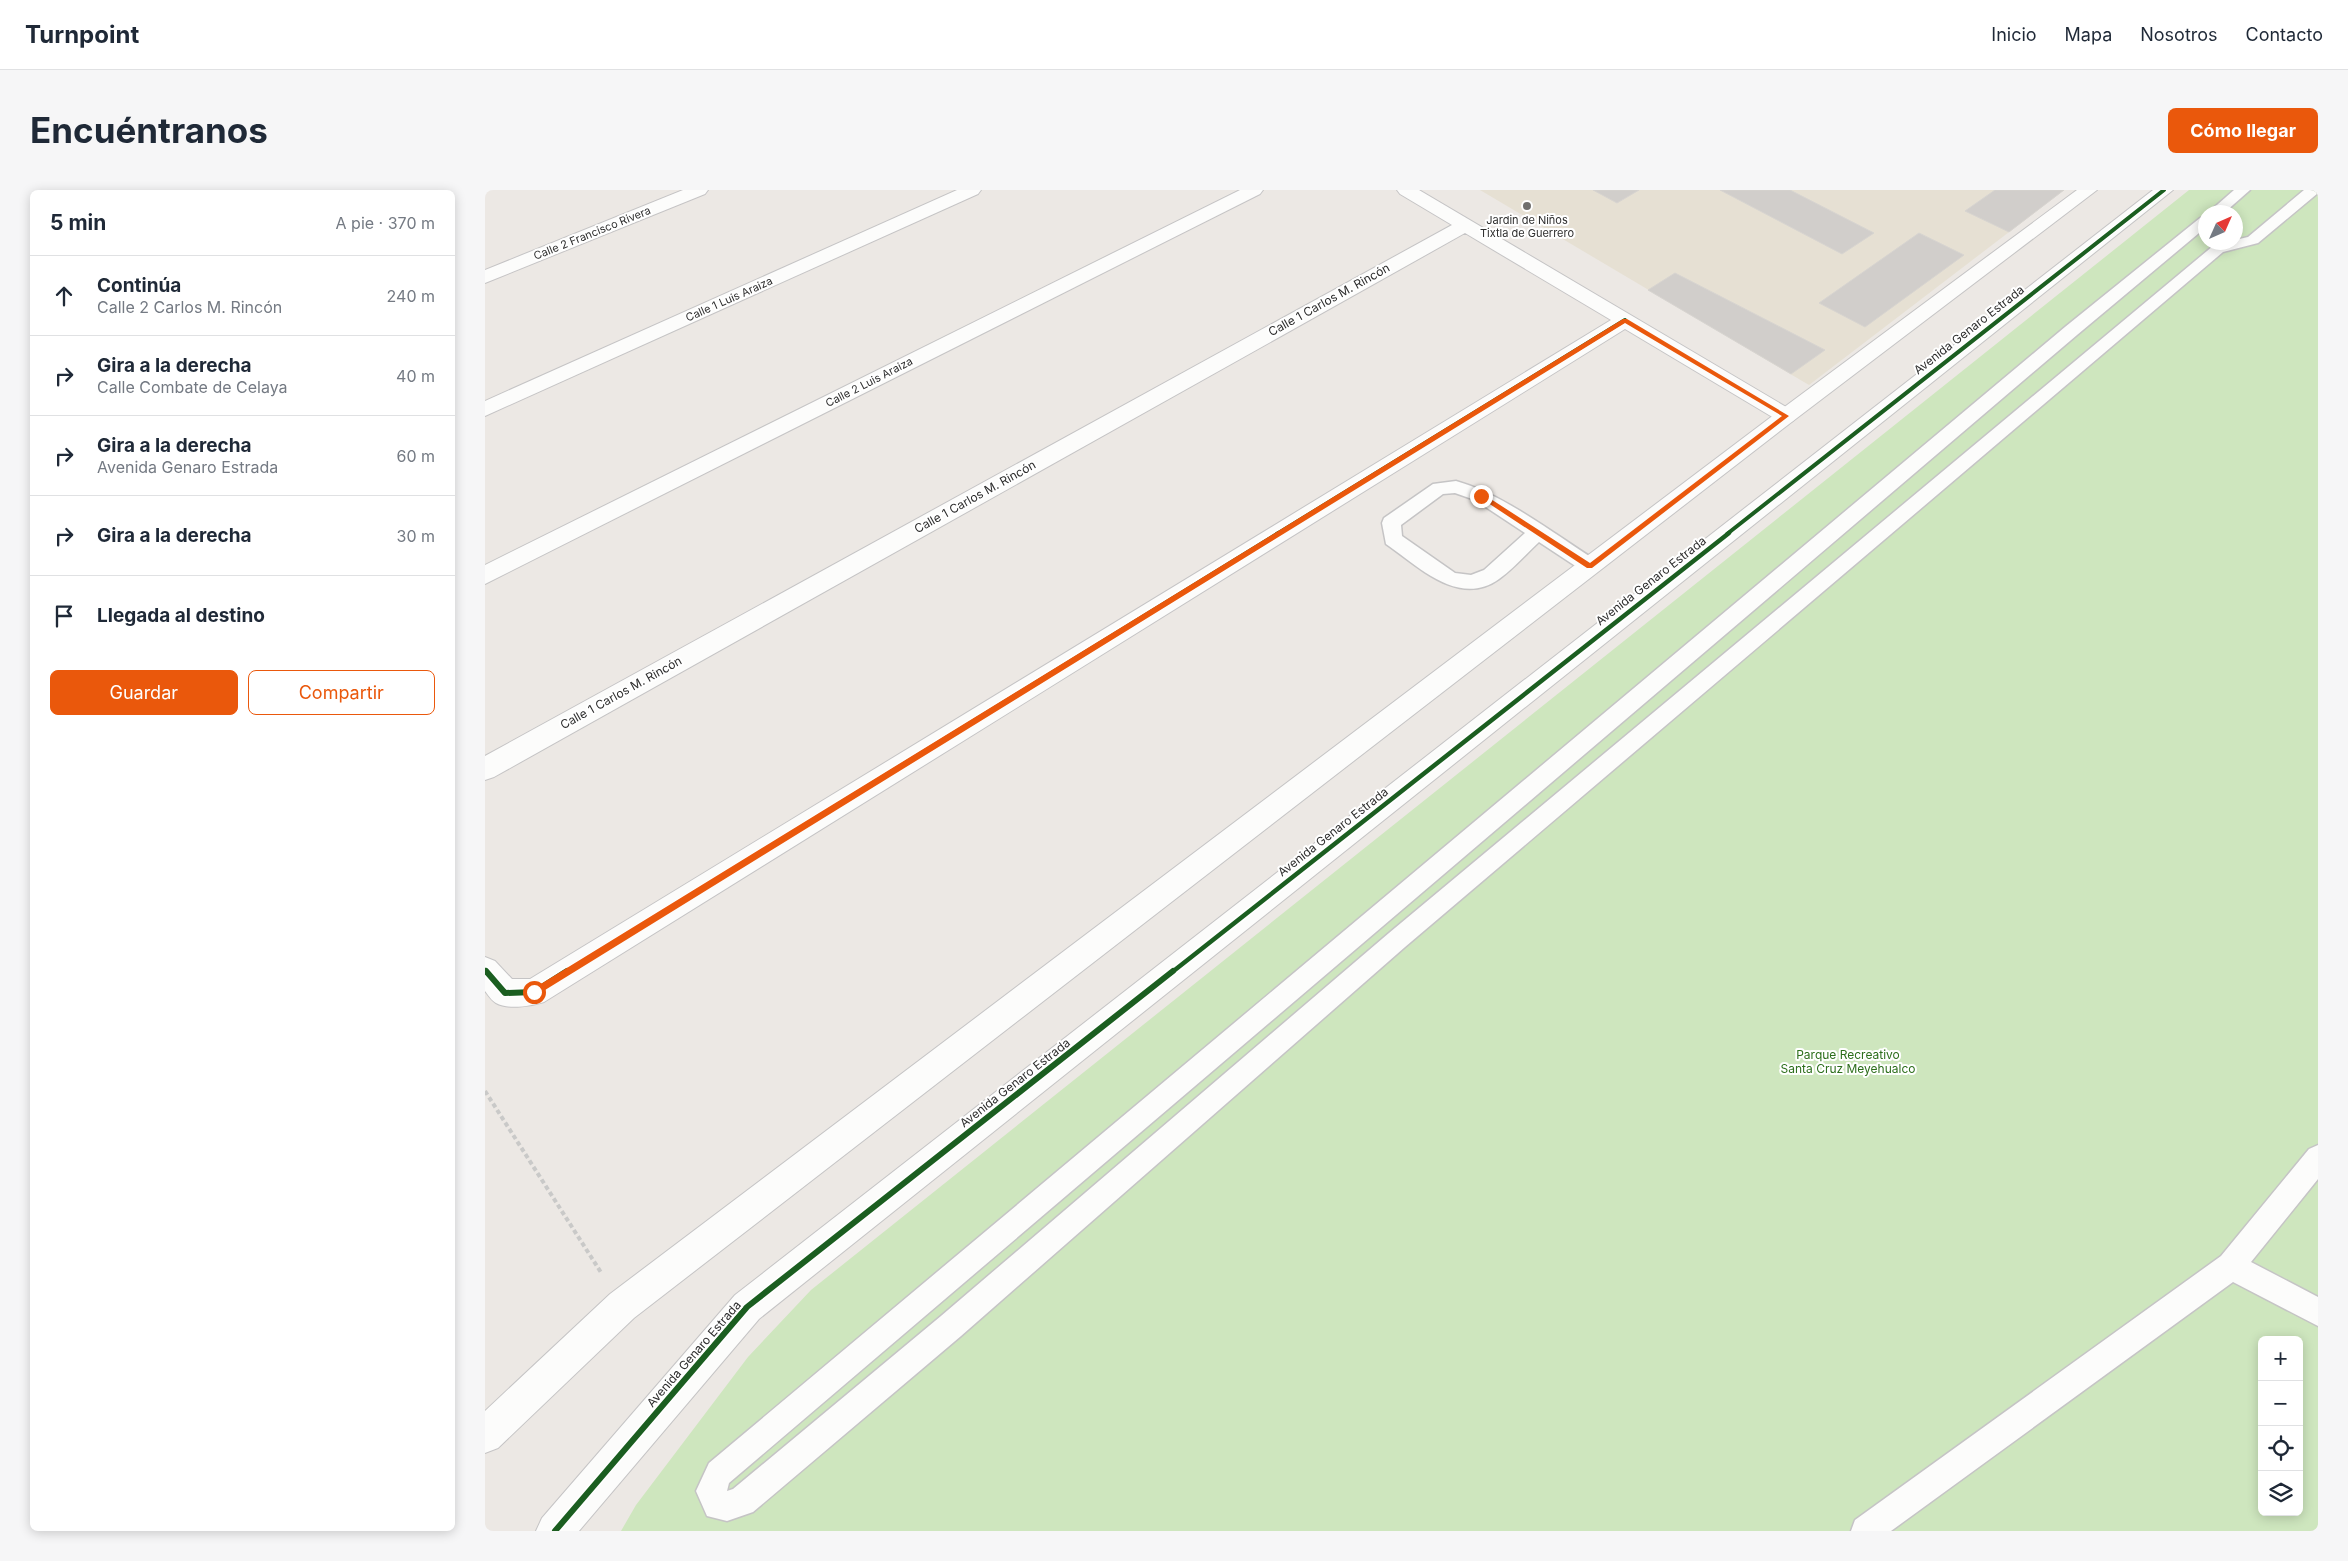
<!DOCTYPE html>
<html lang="es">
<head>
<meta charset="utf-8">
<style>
	body { margin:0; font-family:Inter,sans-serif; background:#f6f6f7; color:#1f2937 }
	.controls { position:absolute; right:15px; bottom:15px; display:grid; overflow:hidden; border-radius:8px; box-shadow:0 2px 12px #0003 }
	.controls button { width:45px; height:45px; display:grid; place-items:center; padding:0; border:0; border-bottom:1px solid #e0e1e3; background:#fff; color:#1f2937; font:25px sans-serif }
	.compass { position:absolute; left:1713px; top:15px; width:45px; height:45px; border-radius:50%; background:#fff; box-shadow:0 2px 12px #0003; rotate:45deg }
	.stop { position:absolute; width:15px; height:15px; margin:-11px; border:4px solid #ea580c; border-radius:50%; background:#fff }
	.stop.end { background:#ea580c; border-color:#fff; box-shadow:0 1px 5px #0008 }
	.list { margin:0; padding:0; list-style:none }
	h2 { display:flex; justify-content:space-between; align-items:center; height:65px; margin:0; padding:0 20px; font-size:21px }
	h2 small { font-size:16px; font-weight:400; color:#747a83 }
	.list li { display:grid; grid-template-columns:32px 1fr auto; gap:15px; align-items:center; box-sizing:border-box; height:80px; padding:0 20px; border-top:1px solid #e0e1e3 }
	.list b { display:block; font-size:19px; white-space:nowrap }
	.list p { margin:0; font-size:16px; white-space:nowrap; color:#747a83 }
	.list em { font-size:16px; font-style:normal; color:#747a83 }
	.actions { display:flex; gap:10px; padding:15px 20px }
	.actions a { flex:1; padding:11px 0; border:1px solid #ea580c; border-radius:8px; text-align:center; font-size:18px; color:#ea580c }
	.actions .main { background:#ea580c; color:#fff }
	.icon { flex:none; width:28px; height:28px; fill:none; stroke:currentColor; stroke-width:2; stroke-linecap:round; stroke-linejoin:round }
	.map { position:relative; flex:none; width:1833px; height:1341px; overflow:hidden; border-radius:8px }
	header { display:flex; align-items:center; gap:30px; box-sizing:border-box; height:70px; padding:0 25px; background:#fff; border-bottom:1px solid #e0e1e3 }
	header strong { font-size:24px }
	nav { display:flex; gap:28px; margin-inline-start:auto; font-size:18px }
	.intro { display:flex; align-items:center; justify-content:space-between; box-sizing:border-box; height:120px; padding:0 30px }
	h1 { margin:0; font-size:35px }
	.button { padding:12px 22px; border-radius:8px; background:#ea580c; color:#fff; font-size:18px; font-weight:700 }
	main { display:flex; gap:30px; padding:0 30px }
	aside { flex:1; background:#fff; border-radius:8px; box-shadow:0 2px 12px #0003 }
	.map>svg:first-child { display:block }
	.education { fill:#e6e0d3 }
	.green { fill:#cee6be; fill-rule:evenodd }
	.building { fill:#d1cecb; stroke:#d7d4d0 }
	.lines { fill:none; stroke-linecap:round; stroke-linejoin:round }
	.service-casing { stroke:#c5c4c5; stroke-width:3 }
	.minor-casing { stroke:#c5c4c5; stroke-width:2 }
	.tertiary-casing { stroke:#c5c4c5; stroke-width:2 }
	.path { stroke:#c9c9c8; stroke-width:4; stroke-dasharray:4.5 3; stroke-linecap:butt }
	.service { fill:#fcfcfb; fill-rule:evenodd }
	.minor { fill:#fcfcfb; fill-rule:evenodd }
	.tertiary { fill:#fcfcfb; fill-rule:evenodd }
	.cycleway-far2-casing { stroke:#fff; stroke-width:6 }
	.cycleway-far1-casing { stroke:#fff; stroke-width:8 }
	.cycleway-casing { stroke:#fff; stroke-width:9 }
	.cycleway-far2 { stroke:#1b5e20; stroke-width:4 }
	.cycleway-far1 { stroke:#1b5e20; stroke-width:4.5 }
	.cycleway { stroke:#1b5e20; stroke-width:6 }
	.route { fill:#ea580c }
	.poi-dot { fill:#706f6e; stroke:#fff; stroke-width:2 }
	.labels { text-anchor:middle; stroke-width:4; stroke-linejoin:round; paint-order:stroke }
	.far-poi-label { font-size:11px; fill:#2e2e2e; stroke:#fff }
	.far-street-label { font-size:11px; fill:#2e2e2e; stroke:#fff }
	.street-label { font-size:12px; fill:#2e2e2e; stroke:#fff }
	.park-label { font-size:12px; fill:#2c6e1b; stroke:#fff }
</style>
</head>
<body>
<header>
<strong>Turnpoint</strong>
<nav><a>Inicio</a><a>Mapa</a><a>Nosotros</a><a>Contacto</a></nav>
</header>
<div class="intro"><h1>Encuéntranos</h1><a class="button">Cómo llegar</a></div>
<main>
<aside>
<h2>5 min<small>A pie · 370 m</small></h2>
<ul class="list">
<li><svg class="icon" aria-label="ahead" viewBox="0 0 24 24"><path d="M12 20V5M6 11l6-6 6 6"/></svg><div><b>Continúa</b><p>Calle 2 Carlos M. Rincón</p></div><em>240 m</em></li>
<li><svg class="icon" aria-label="right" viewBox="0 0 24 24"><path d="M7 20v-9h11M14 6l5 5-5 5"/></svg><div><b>Gira a la derecha</b><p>Calle Combate de Celaya</p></div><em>40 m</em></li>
<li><svg class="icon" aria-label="right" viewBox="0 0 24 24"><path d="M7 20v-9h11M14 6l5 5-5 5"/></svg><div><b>Gira a la derecha</b><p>Avenida Genaro Estrada</p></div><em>60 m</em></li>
<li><svg class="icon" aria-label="right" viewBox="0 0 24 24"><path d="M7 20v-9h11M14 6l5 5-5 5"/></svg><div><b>Gira a la derecha</b></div><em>30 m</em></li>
<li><svg class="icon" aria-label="arrive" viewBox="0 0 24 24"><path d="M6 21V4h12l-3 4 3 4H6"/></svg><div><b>Llegada al destino</b></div></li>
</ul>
<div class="actions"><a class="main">Guardar</a><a>Compartir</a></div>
</aside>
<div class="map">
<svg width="1833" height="1341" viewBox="0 0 1833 1341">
	<rect width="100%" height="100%" fill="#ece8e4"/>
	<!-- education -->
	<path class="education" d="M995 0H1579L1324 195Z"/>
	<!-- green -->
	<path class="green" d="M1704 0H1833V1341H136L151 1315 263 1167 326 1100ZM1720 22H1750V52H1720ZM1777 1150H1814V1322H1777Z"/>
	<!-- building -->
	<g class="building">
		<path d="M1108 0H1154L1132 13Z"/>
		<path d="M1235 0H1305L1389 43 1357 64Z"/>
		<path d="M1510 0H1579L1524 42 1480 21Z"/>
		<path d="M1434 43 1479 65 1380 137 1334 113Z"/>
		<path d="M1190 83 1340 160 1306 184 1163 100Z"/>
	</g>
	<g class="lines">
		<!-- service casing -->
		<g class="service-casing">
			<g id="service">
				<path d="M1749 0H1765L1740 22H1724Z"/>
				<path d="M1819 0H1833V3L1773 53 1738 62 920 757 476 1146 268 1322 242 1331 222 1326 211 1301 224 1273 1580 137 1715 28 1720 27V38L1592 145 244 1293 242 1301 248 1299 456 1126 904 743 1728 56 1750 52V50L1763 47Z"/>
				<path d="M971 291C1020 305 1069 344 1112 371L1115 376 1112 381 1105 383 1098 381 1054 352C1041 364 1028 379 1014 389 974 418 933 376 901 354L897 333 899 328 948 294ZM970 303 990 310 1040 343 999 380 986 385 970 383 917 346 916 335 958 304Z"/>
				<path d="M1833 955V989L1766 1072 1833 1107V1136L1748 1092 1406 1341H1366L1370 1330 1736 1066 1824 959Z"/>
			</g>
		</g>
		<!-- minor casing -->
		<g class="minor-casing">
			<g id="minor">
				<path d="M198 0H223L220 4 0 93V80Z"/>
				<path d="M472 0H496L493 4 0 226V211Z"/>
				<path d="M755 0H778L775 4 0 394V375Z"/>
				<path d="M912 0H934L1308 221 1312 226 1308 231 1301 233 1294 231 1140 139 59 812C46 816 24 820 11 813 7 811 3 805 0 801V767L10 771 27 789H45L1126 130 980 43 9 587 0 590V566L967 35 915 4Z"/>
			</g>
		</g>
		<!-- tertiary casing -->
		<g class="tertiary-casing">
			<g id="tertiary">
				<path d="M1592 0H1612L1308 231 149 1128 13 1258 0 1263V1221L125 1104 1294 221Z"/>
				<path d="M1668 0H1688L274 1129 94 1341H51L57 1328 250 1105Z"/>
			</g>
		</g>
		<!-- path -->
		<path class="path" d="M0 901 117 1084"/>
		<!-- service -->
		<use href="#service" class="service"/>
		<!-- minor -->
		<use href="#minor" class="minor"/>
		<!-- tertiary -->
		<use href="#tertiary" class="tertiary"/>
		<!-- cycleway-far2 casing -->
		<g class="cycleway-far2-casing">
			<g id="cycleway-far2">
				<path d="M792 344 1140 130"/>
				<path d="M1242 344 1679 0"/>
			</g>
		</g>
		<!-- cycleway-far1 casing -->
		<g class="cycleway-far1-casing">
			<g id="cycleway-far1">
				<path d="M0 780 2 783"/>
				<path d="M80 783 794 343"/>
				<path d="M686 783 1244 343"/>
			</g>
		</g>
		<!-- cycleway casing -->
		<g class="cycleway-casing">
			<g id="cycleway">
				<path d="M1 781 20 803 49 802 82 781"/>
				<path d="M70 1341 262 1117 688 781"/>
			</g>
		</g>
		<!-- cycleway-far2 -->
		<use href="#cycleway-far2" class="cycleway-far2"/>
		<!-- cycleway-far1 -->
		<use href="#cycleway-far1" class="cycleway-far1"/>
		<!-- cycleway -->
		<use href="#cycleway" class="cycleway"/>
	</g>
	<!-- route -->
	<path class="route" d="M1138 129H1142L1304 226 1107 378H1102L994 307V304H998L1105 373 1297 226 1140 133 52 805H46V800Z"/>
	<!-- markers -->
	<circle class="poi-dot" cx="1042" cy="16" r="5"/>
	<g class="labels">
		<!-- far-poi labels -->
		<g class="far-poi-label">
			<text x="1042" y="34">Jardin de Niños<tspan x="1042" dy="13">Tixtla de Guerrero</tspan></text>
		</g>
		<!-- far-street labels -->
		<g class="far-street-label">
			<text transform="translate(107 43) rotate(-22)" y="4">Calle 2 Francisco Rivera</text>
			<text transform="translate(244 109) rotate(-24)" y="4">Calle 1 Luis Araiza</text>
			<text transform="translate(384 192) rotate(-27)" y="4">Calle 2 Luis Araiza</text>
		</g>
		<!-- street labels -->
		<g class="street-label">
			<text transform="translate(844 110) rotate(-29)" y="4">Calle 1 Carlos M. Rincón</text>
			<text transform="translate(1484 140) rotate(-38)" y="4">Avenida Genaro Estrada</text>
			<text transform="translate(490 307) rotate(-29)" y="4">Calle 1 Carlos M. Rincón</text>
			<text transform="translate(1166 391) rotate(-38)" y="4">Avenida Genaro Estrada</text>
			<text transform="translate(136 503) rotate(-29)" y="4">Calle 1 Carlos M. Rincón</text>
			<text transform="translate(848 642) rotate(-38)" y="4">Avenida Genaro Estrada</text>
			<text transform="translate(530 893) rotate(-38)" y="4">Avenida Genaro Estrada</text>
			<text transform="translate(209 1164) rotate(-49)" y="4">Avenida Genaro Estrada</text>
		</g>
		<!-- park labels -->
		<g class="park-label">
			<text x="1363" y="869">Parque Recreativo<tspan x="1363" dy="14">Santa Cruz Meyehualco</tspan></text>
		</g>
	</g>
</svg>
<div class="controls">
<button>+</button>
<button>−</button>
<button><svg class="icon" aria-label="locate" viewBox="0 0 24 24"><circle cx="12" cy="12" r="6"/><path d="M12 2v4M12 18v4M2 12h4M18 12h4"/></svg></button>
<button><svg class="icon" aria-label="layers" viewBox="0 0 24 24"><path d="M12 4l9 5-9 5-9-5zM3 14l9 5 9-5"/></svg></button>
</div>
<svg class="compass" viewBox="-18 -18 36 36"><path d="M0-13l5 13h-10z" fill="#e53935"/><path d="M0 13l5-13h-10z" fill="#747a83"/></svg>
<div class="stop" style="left:49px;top:802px"></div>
<div class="stop end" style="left:996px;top:306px"></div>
</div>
</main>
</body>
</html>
